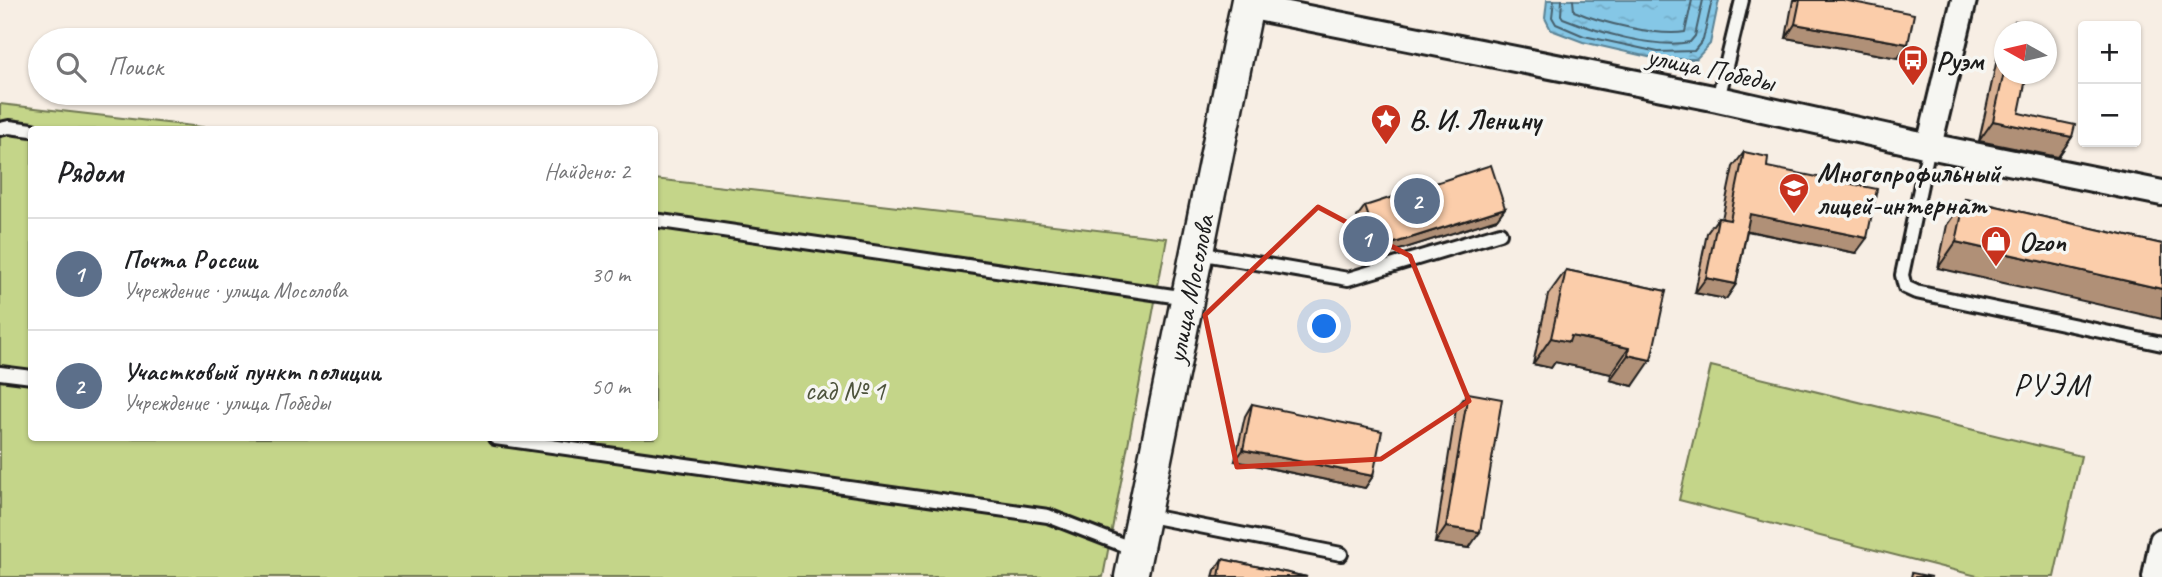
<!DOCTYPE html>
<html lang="ru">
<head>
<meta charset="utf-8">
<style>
	body { margin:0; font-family:Caveat,sans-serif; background:#f2f2f2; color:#202124 }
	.controls { position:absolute; right:21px; top:21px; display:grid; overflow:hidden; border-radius:7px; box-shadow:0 2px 5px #0004 }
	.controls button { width:63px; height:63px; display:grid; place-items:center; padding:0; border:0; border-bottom:2px solid #e0e0e0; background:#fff; color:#202124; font:35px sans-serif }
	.compass { position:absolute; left:1994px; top:21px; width:63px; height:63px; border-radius:50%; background:#fff; box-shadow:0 2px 5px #0004; rotate:278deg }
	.you { position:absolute; left:1325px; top:327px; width:24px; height:24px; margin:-18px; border:5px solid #fff; border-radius:50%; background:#1a73e8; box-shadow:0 0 0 10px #1a73e833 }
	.badge { display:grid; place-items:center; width:46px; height:46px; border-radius:50%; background:#0b8043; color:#fff; font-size:23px; font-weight:700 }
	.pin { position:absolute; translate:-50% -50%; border:4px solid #fff; box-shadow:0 2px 7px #0006 }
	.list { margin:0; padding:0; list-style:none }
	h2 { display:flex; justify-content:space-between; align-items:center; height:91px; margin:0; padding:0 28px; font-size:30px }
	h2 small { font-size:23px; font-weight:400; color:#757577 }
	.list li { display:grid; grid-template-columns:46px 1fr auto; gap:21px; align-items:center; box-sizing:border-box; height:112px; padding:0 28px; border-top:2px solid #e0e0e0 }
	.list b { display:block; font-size:26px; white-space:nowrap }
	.list p { margin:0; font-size:23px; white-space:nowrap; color:#757577 }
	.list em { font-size:23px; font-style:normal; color:#757577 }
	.icon { flex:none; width:38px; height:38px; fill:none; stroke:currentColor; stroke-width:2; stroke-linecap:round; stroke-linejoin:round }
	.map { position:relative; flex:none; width:2162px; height:577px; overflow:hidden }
	.search { position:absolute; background:#fff; box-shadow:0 2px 5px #0004; left:28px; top:28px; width:630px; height:77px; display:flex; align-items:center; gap:18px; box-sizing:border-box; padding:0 24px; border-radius:38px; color:#757577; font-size:26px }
	.panel { position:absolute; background:#fff; box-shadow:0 2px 5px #0004; left:28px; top:126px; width:630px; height:315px; border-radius:7px }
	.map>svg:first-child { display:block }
	.green { fill:#c4d589; stroke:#707852; stroke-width:2 }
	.water { fill:url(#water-ripples); stroke:#5b8395; stroke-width:2 }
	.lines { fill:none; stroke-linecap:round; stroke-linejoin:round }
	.shore { stroke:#46606d; stroke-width:2 }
	.service-casing { stroke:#1c1c1c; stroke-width:18 }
	.minor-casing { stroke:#1c1c1c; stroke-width:30 }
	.tertiary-casing { stroke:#1c1c1c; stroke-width:37 }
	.service { stroke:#f6f6f2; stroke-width:12 }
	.minor { stroke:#f6f6f2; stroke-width:24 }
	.tertiary { stroke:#f6f6f2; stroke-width:32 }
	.wall { fill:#d8b092; stroke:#1c1c1c; stroke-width:2 }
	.shaded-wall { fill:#b09077; stroke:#1c1c1c; stroke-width:2 }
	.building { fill:#fbcdaa; stroke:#1c1c1c; stroke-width:2 }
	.marked { fill:none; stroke:#c8321e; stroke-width:5; stroke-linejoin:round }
	.labels { text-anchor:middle; stroke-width:7; stroke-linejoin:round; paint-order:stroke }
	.poi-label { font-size:28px; font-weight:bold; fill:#1c1c1c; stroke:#f6f6f2; text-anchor:start }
	.street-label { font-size:28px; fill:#1c1c1c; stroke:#f6f6f2 }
	.park-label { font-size:28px; fill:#4e543d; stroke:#f6f6f2 }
	.quarter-label { font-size:32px; letter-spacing:2px; fill:#1c1c1c; stroke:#f6f6f2 }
</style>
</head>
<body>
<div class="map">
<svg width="2162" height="577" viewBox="0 0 2162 577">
	<defs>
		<pattern id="water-ripples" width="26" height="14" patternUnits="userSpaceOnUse" patternTransform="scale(1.75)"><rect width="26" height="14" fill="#85c7e6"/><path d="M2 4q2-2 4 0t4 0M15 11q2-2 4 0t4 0" fill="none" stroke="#72aac5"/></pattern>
	</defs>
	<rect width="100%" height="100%" fill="#f7eee4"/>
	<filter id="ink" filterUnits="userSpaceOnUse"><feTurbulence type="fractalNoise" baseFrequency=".0143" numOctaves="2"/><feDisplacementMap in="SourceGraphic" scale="14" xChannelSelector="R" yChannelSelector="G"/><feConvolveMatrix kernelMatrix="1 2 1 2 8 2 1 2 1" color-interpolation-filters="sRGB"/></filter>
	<g filter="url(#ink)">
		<!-- green -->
		<g class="green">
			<path d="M0 104 219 129 32 130V438H654L655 179 1167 238 1103 577H0Z"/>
			<path d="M1711 366 2081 456 2054 577H1981L1679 500Z"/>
		</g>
		<!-- water -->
		<path class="water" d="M1547 0H1719L1710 44 1696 59H1657L1583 42 1551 30 1545 18Z"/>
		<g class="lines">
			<!-- shore -->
			<g class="shore">
				<path d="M1554 0 1552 17 1556 24 1584 36 1658 52 1694 51 1703 40 1712 0"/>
				<path d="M1562 0 1561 15 1563 18C1598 32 1653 49 1690 42L1695 36 1703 0"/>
				<path d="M1573 0 1574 11C1599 22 1658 37 1685 32L1692 0"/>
			</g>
			<!-- service casing -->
			<g class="service-casing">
				<g id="service">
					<path d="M1718 99 1742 0"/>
					<path d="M0 129 9 127 32 130"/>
					<path d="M1929 146 1902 275 1905 287 1916 292 2162 344"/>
					<path d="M654 220 1187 298"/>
					<path d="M1198 253 1348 279 1500 233"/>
					<path d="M0 373 32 377"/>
					<path d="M495 438 1048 516 1136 550"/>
					<path d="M1144 515 1341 554"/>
				</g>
			</g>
			<!-- minor casing -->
			<g class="minor-casing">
				<g id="minor">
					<path d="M1247 6 1718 99 1929 146 2162 193"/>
					<path d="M1929 146 1964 0"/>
					<path d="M2155 577 2162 541"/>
				</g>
			</g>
			<!-- tertiary casing -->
			<g class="tertiary-casing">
				<g id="tertiary">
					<path id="s1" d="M1131 577 1248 0"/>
				</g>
			</g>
			<!-- service -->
			<use href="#service" class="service"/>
			<!-- minor -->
			<use href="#minor" class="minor"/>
			<!-- tertiary -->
			<use href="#tertiary" class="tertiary"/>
		</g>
		<!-- wall -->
		<g class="wall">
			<path d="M1793 0H1843L1898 58 1786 38Z"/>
			<path d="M2015 21 2036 32H2007Z"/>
			<path d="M2005 35V74L2019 113 2072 137 2058 157 1979 141 2001 41Z"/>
			<path d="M1744 152 1767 167 1856 253 1747 231 1736 284 1726 299 1695 293 1707 233 1718 218 1722 219 1733 167Z"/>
			<path d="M1965 199 2162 244 1938 268 1947 225Z"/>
			<path d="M1365 206 1505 208 1497 219 1371 259 1357 217Z"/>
			<path d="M1566 270 1666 291 1633 386 1610 380 1611 374 1555 362 1551 368 1533 364 1548 295Z"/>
			<path d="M1468 393 1469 548 1435 543 1456 409Z"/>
			<path d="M1252 404 1373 476 1365 488 1235 461 1245 416Z"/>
			<path d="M1222 559 1307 577H1213L1215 570Z"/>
		</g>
		<!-- shaded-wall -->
		<g class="shaded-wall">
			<path d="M1795 24 1908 44 1898 58 1786 38Z"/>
			<path d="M1993 121 2072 137 2058 157 1979 141Z"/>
			<path d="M1505 208 1497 219 1371 259 1379 248Z"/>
			<path d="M1750 214 1867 238 1856 253 1740 229Z"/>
			<path d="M1956 242 2162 289V319L1938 268Z"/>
			<path d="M1706 278 1736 284 1726 299 1695 293Z"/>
			<path d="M1571 336 1629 348 1611 374 1555 362 1551 368 1533 364 1551 338Z"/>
			<path d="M1628 355 1651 360 1633 386 1610 380Z"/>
			<path d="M1243 450 1373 476 1365 488 1235 461Z"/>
			<path d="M1446 527 1480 532 1469 548 1435 543Z"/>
		</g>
		<!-- building -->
		<g class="building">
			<path d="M1800 0H1843L1914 14 1908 44 1795 24Z"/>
			<path d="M2015 21 2037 26 2036 32H2012Z"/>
			<path d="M2005 68V74H2027L2019 113 2075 125 2072 137 1993 121Z"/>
			<path d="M1744 152 1768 157 1767 167 1877 189 1867 238 1750 214 1736 284 1706 278 1718 218 1730 220Z"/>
			<path d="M1491 165 1505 208 1379 248 1365 206Z"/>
			<path d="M1965 199 2162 244V289L1956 242Z"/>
			<path d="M1566 270 1666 291 1651 360 1628 355 1629 348 1571 336 1569 342 1551 338Z"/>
			<path d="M1468 393 1502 399 1480 532 1446 527Z"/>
			<path d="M1252 404 1382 431 1373 476 1243 450Z"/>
			<path d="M1222 559 1307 577H1219Z"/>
			<path d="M1912 573 1932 577H1911Z"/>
		</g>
	</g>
	<!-- marked area -->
	<path class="marked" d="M1318 207 1410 256 1469 401 1381 459 1237 467 1205 315Z"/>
	<!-- icons -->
	<defs>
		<g id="bus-pin" transform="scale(1.575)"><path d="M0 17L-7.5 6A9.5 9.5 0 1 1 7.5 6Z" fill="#c8321e" stroke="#f6f6f2"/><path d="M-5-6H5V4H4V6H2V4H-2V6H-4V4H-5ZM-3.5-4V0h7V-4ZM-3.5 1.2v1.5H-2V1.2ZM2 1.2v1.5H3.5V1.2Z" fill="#fff"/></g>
		<g id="sight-pin" transform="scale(1.575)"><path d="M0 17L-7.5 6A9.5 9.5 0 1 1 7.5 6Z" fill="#c8321e" stroke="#f6f6f2"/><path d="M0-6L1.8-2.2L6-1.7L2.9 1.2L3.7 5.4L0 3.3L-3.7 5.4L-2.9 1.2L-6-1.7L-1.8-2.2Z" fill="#fff"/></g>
		<g id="school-pin" transform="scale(1.575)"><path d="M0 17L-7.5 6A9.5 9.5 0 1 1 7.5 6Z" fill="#c8321e" stroke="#f6f6f2"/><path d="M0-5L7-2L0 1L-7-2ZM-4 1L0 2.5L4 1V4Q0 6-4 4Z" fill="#fff"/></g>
		<g id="shop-pin" transform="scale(1.575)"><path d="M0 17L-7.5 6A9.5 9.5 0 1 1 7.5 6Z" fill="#c8321e" stroke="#f6f6f2"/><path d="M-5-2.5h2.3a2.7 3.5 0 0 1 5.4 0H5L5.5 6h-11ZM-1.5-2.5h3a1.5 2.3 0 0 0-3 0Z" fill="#fff"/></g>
	</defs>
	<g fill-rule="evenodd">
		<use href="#bus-pin" x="1913" y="60"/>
		<use href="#sight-pin" x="1386" y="119"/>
		<use href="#school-pin" x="1794" y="188"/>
		<use href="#shop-pin" x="1996" y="241"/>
	</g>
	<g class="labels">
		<!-- poi labels -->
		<g class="poi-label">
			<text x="1936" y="70">Руэм</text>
			<text x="1409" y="129">В. И. Ленину</text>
			<text x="1817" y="182">Многопрофильный<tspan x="1817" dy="32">лицей-интернат</tspan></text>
			<text x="2019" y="251">Ozon</text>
		</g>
		<!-- street labels -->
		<g class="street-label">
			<text transform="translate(1711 68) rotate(12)" y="10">улица Победы</text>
			<text dy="10" stroke="none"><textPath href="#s1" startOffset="294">улица Мосолова</textPath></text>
		</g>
		<!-- park labels -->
		<g class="park-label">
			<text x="845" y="400">сад № 1</text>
		</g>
		<!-- quarter labels -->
		<g class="quarter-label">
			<text x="2052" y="395">РУЭМ</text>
		</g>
	</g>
</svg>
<div class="controls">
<button>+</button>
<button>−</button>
</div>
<svg class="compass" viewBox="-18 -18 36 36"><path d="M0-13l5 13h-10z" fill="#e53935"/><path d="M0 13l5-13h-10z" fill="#757577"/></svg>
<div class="you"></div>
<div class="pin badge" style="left:1366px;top:239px;background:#5c6f8a">1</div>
<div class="pin badge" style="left:1417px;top:201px;background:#5c6f8a">2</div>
<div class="search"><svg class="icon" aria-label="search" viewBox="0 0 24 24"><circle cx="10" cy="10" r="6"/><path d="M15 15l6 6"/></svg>Поиск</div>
<section class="panel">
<h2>Рядом<small>Найдено: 2</small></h2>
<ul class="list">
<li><span class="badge" style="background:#5c6f8a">1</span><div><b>Почта России</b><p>Учреждение · улица Мосолова</p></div><em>30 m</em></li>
<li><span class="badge" style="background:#5c6f8a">2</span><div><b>Участковый пункт полиции</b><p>Учреждение · улица Победы</p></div><em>50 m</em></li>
</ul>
</section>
</div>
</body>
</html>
